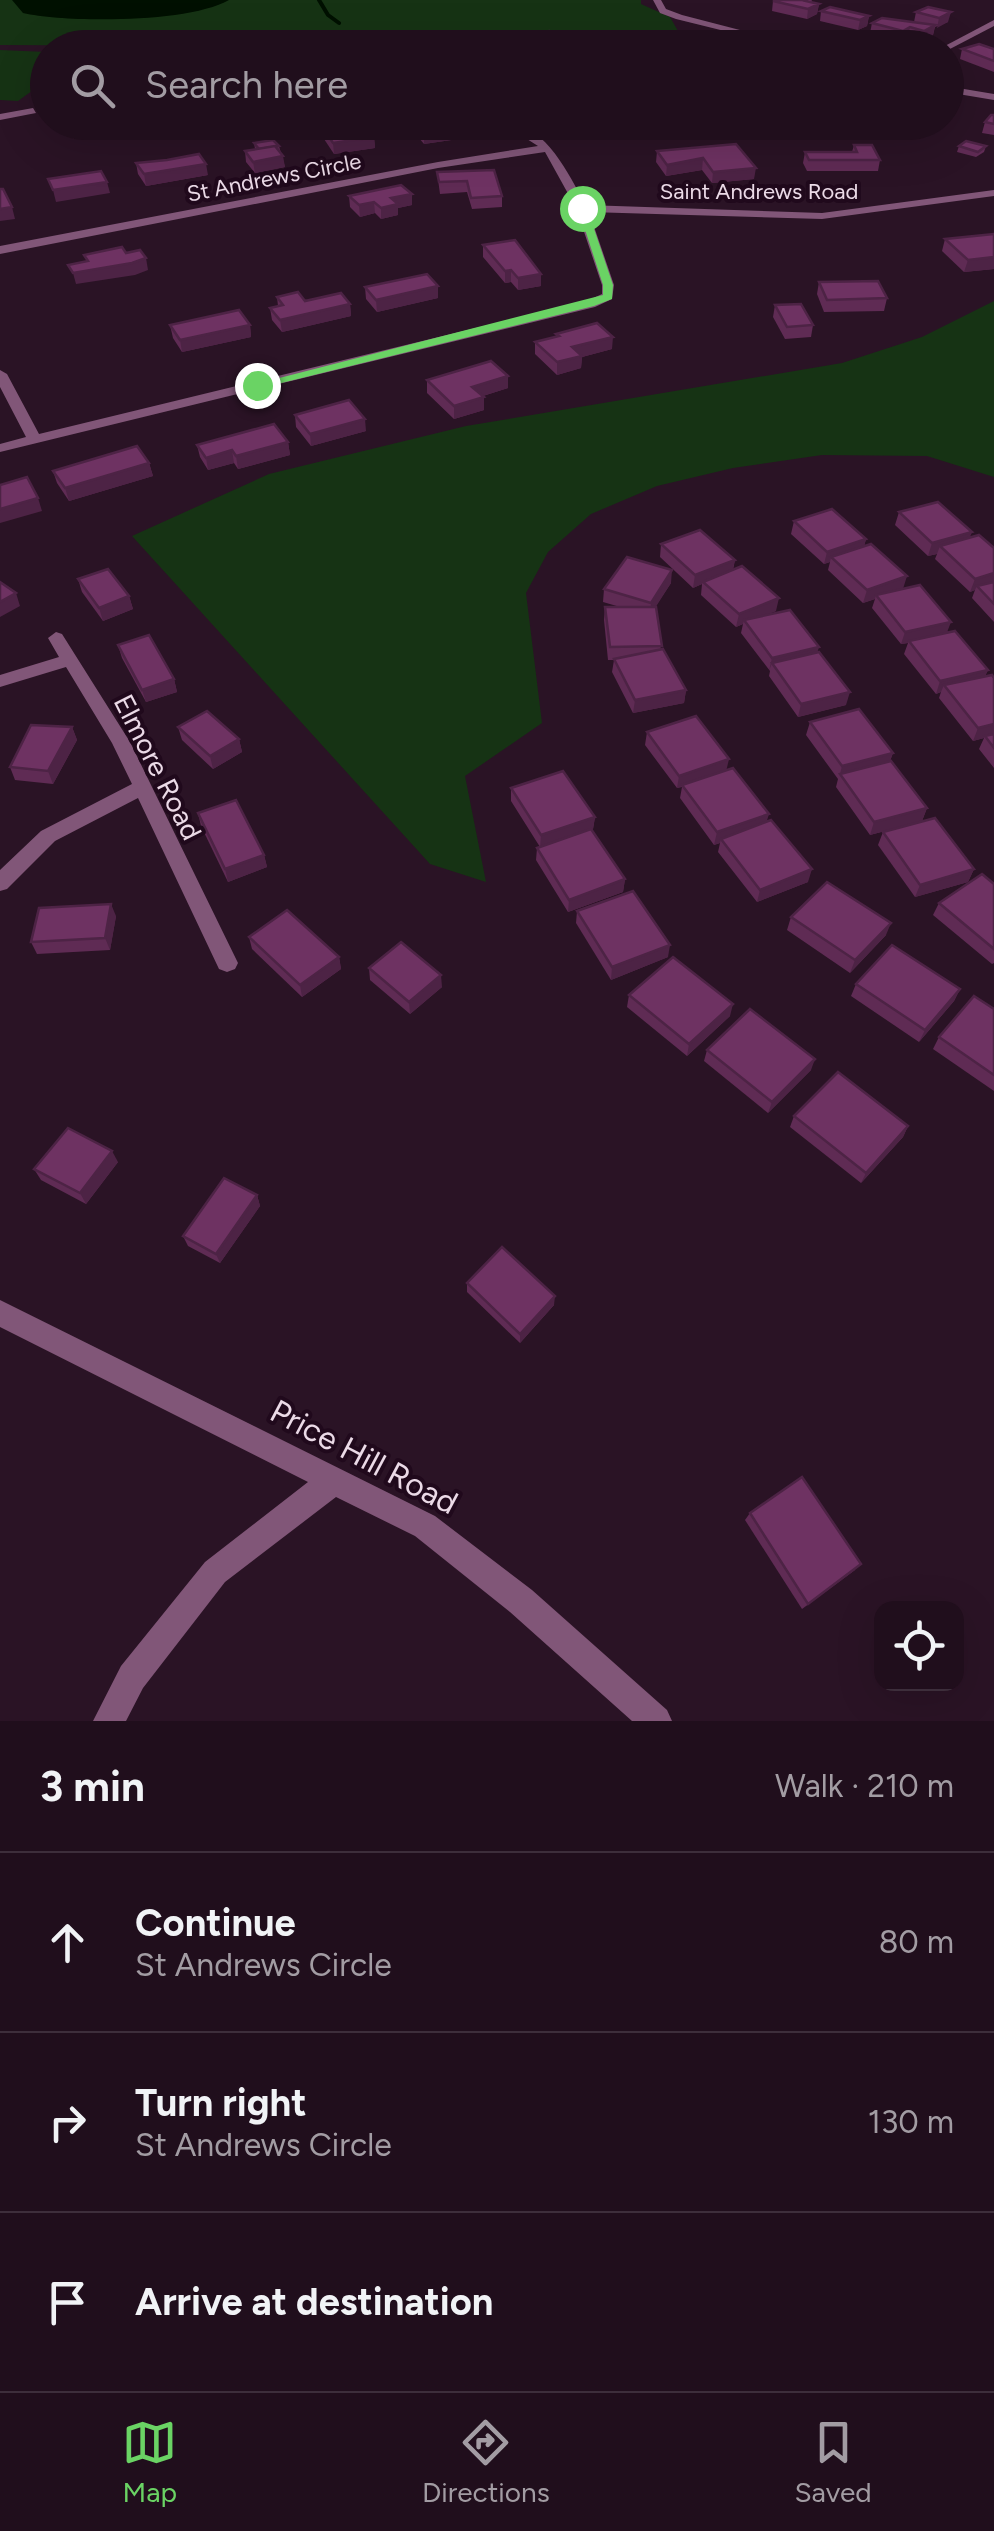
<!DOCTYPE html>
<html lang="en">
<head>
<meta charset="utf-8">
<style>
	body { margin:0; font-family:Figtree,sans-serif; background:#281725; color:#f1f3f6 }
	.controls { position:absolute; right:30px; bottom:30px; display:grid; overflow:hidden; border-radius:20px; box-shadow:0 10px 40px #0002 }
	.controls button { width:90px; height:90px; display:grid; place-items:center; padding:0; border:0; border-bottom:2px solid #3d2e3b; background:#200e1c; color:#f1f3f6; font:50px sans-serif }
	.stop { position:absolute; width:30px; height:30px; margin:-22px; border:8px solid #6ad364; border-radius:50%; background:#fff }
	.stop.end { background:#6ad364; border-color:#fff; box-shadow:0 2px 10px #0008 }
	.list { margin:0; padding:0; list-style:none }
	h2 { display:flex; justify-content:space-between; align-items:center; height:130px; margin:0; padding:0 40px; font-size:42px }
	h2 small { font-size:32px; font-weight:400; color:#a29ca3 }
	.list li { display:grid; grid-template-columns:65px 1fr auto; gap:30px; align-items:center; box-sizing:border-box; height:180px; padding:0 40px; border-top:2px solid #3d2e3b }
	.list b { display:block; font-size:38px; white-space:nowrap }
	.list p { margin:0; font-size:32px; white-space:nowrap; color:#a29ca3 }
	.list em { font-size:32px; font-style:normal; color:#a29ca3 }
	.icon { flex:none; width:55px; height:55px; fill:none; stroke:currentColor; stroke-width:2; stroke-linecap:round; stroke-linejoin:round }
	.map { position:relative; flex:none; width:994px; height:1721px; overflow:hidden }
	.search { position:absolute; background:#200e1c; box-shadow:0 10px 40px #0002; left:30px; right:30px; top:30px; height:110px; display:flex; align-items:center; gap:25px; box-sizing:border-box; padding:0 35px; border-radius:55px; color:#a29ca3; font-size:38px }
	.sheet { height:670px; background:#200e1c }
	nav { display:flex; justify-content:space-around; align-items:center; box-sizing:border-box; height:140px; border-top:2px solid #3d2e3b; background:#200e1c; font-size:28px; color:#a29ca3 }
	nav a { display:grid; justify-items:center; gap:5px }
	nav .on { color:#6ad364 }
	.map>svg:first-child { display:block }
	.green { fill:#163314 }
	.water { fill:#001000 }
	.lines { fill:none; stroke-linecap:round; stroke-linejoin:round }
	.stream { stroke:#001000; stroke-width:4 }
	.street { fill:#815678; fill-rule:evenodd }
	.wall { fill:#5f2b54 }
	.shaded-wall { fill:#4d2345 }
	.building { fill:#6e3262; stroke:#4d2345; stroke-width:2.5 }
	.route { fill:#6ad364 }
	.labels { text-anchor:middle; stroke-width:8; stroke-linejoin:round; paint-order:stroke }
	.far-street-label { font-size:22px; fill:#ebdae7; stroke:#20091c }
	.street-label { font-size:28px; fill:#ebdae7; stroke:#20091c }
	.near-street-label { font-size:32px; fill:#ebdae7; stroke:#20091c }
</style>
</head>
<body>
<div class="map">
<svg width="994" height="1721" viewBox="0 0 994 1721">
	<rect width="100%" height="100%" fill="#2a1325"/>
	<!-- green -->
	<g class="green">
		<path d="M0 0H641V4L670 17 682 38 679 48 0 45Z"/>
		<path d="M0 50 47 52V80L18 101 0 100Z"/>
		<path d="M994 301V477L927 456 822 455 733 468 657 486 591 514 548 552 526 593 542 723 465 776 486 882 430 864 132 536 269 474 466 426 842 363 922 337Z"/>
	</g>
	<!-- water -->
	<path class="water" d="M12 0H229C189 23 67 23 23 13Z"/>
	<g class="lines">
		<!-- stream -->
		<g class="stream">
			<path d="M319 0 328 15 339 23"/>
			<path d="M343 33 358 48"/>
		</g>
		<!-- street -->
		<g class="street">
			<path d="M653 0H661L666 9 682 15 810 48H793L676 19 660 13Z"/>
			<path d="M994 20V26L948 50 941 48Z"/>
			<path d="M946 86 994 94V100L946 92Z"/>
			<path d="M33 108 36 113 0 120V114Z"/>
			<path d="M500 122C546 122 566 171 586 205L822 213 994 190V196L822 219 589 212 614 285 612 299 595 307 0 452V444L26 437 0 387V370L7 374 39 434 587 301 602 294V285L576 208 545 152 438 168 0 254V246L438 162 538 146Z"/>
			<path d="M56 632 62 634 130 742 238 963 235 969 227 972 219 969 138 798 55 841 7 889 0 891V870L41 831 132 784 112 743 66 667 0 687V675L59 657 48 638Z"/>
			<path d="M0 1300 435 1516 532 1590 667 1710 672 1721H632L510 1612 415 1536 336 1497 225 1582 143 1688 126 1721H93L121 1666 205 1562 308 1482 0 1327Z"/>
		</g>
	</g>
	<!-- wall -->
	<g class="wall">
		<path d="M777 0H812L811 2 819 4 817 14 807 19 772 11 773 1Z"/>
		<path d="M928 7 948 22 935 27 933 35 922 40 908 37 901 41 870 33 872 23 914 22 916 12Z"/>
		<path d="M821 11 869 16 867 26 858 30 820 21Z"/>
		<path d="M566 36V46L561 48H524V42Z"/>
		<path d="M962 49H994V72L960 59Z"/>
		<path d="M994 115V135L982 133 985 122Z"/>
		<path d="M65 122H143L106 136 94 132 75 139 65 135 62 124Z"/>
		<path d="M413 122H470V133L458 135V139L424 144 414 132Z"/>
		<path d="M685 122H715L698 128Z"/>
		<path d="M863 122H923L920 132 910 139 862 126Z"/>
		<path d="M323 128 374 137 375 148 334 154 324 139Z"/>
		<path d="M254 143 279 146 285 167 255 173 246 162 245 151 255 149Z"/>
		<path d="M736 144 754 179 712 183 702 170 666 176 656 162 657 151Z"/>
		<path d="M854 145 880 160 878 171H807L803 163 805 152H852Z"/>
		<path d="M959 146H986L984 152 976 157 957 152Z"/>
		<path d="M136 163 208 175 146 186 138 174Z"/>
		<path d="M494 170 502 196V207L472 209 467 192 440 194 437 172Z"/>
		<path d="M349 196 412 205 398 208V215L381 219 375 213 360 217 350 207Z"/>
		<path d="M994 234V269L964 272 942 251 945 239Z"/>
		<path d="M483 245 541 274V286L518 290 511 282 505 283 483 257Z"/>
		<path d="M819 282 887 298 884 311 824 312 817 294Z"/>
		<path d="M365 287 438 298 377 312 366 299Z"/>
		<path d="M277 297 350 304 351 316 282 332 272 320 270 308 278 306Z"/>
		<path d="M775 305 813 325 811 337 785 339 773 317Z"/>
		<path d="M170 325H250L251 337 182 352 173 338Z"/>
		<path d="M556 334 612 349 582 357 581 368 557 375 535 354V342L556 337Z"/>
		<path d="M508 376V388L483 396 484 410 454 419 427 393V380Z"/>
		<path d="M295 415 366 431 311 446 296 427Z"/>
		<path d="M288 442 290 455 238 469 234 463 208 470 200 457 197 445Z"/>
		<path d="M149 463 153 476 69 501 57 483 53 471Z"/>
		<path d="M899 512 994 548V622L972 598 975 590 970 592 935 559 937 554 928 556 895 525Z"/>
		<path d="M794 521 866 539 864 546 903 589 988 670 985 676 994 678V768L979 749 984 738 973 741 939 698 941 692 936 694 904 654 908 643 901 644 872 608 875 599 863 603 828 570 830 562 824 564 791 534Z"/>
		<path d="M661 544 735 560 733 570 776 611 765 615 817 652 846 705 798 717 769 676 770 671 741 633 743 624 736 627 701 595 702 584 693 588 660 557Z"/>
		<path d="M78 579 129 596 133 609 103 621 82 592Z"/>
		<path d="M671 583 655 607 661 650 686 690 684 703 633 713 612 672 614 660H608L604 620 605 607H620L603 602 604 589Z"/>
		<path d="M118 645 174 679 177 692 146 702 122 658Z"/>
		<path d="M810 722 893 753 890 761 927 808 922 821 870 835 836 787 838 779 806 735Z"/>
		<path d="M72 727 77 740 53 784 15 780 10 767Z"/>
		<path d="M178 727 239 739 242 752 213 769 182 740Z"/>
		<path d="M647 732 727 770 767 822 808 882 757 902 718 852 720 843 714 845 680 798 682 787 677 788 645 745Z"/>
		<path d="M511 788 595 817 593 829 592 830 625 879 623 892 568 912 536 860 537 848 540 847 511 801Z"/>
		<path d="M198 813 264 855 267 867 228 882 201 826Z"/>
		<path d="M883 832 974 869 968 882 915 897 878 845Z"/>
		<path d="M994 884V963L992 964 933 915 939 903Z"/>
		<path d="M577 911 668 957 611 980 576 923Z"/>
		<path d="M116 916 110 950 37 954 31 942Z"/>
		<path d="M791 917 886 935 850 973 787 930Z"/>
		<path d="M249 937 339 957 341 969 302 997 252 949Z"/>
		<path d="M369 968 442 987 410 1014 370 980Z"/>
		<path d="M856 984 960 989 954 1001 919 1042 851 996Z"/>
		<path d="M629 995 730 1016 687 1056 627 1007Z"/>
		<path d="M994 1009V1091L933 1049 939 1037Z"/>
		<path d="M707 1050 811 1070 768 1113 704 1061Z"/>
		<path d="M794 1116 908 1126 903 1137 861 1183 790 1127Z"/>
		<path d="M118 1162 86 1204 41 1180 34 1169Z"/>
		<path d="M257 1195 260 1206 220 1263 188 1246 183 1236Z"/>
		<path d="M467 1283 554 1305 520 1343 467 1292Z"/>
		<path d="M750 1513 855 1570 802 1609 745 1520Z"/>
	</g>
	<!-- shaded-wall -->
	<g class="shaded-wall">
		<path d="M819 4 817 14 807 19 808 9Z"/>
		<path d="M951 12 948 22 937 28 939 18Z"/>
		<path d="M869 16 867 26 858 30 860 20Z"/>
		<path d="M935 25 933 35 922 40 924 31Z"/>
		<path d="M910 27 908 37 901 41 903 31Z"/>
		<path d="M566 36V46L561 48H538V45Z"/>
		<path d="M87 122H92L94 132 75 139 73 128Z"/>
		<path d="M112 122H143L106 136 104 126Z"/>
		<path d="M698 122H715L698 128Z"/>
		<path d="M921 122H923L920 132 910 139 912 128Z"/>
		<path d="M470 123V133L458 135V139L424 144V133L455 125Z"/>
		<path d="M374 137 375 148 334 154 333 143Z"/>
		<path d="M283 156 285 167 255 173 253 162Z"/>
		<path d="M703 158 702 170 666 176 667 165Z"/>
		<path d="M206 164 208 175 146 186 144 174Z"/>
		<path d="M756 168 754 179 712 183 713 172Z"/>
		<path d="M107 182 110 193 56 202 53 190Z"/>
		<path d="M412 194V205L398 208V215L381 219V208L391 198Z"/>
		<path d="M374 202 375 213 360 217 359 205Z"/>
		<path d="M12 207 15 219 0 221V209Z"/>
		<path d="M994 257V269L964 272 968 260Z"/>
		<path d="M146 258 148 270 135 275 76 284 73 273Z"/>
		<path d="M511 270V282L505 283V271Z"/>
		<path d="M541 274V286L518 290V278Z"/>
		<path d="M438 286V298L377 312 376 300Z"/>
		<path d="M350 304 351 316 282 332 280 320Z"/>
		<path d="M250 325 251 337 182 352 180 340Z"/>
		<path d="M613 337 612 349 582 357 581 368 557 375V362L572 347Z"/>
		<path d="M508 376V388L473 399 472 387Z"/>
		<path d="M484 397V410L454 419V406Z"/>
		<path d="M365 419 366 431 311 446 310 434Z"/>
		<path d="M288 442 290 455 238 469 236 456Z"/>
		<path d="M232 450 234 463 208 470 206 458Z"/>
		<path d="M149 463 153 476 69 501 65 488Z"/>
		<path d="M38 498 42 511 0 523V509Z"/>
		<path d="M972 532 967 545 940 546 937 554 928 556 932 543Z"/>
		<path d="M866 539 863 551 831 557 830 562 824 564 827 552Z"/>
		<path d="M735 560 732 572 703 582 702 584 693 588 695 575Z"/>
		<path d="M672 570 671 583 650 616 651 603Z"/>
		<path d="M994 573V585L977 586 975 590 970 592 975 579Z"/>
		<path d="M907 576 903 589 876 595 875 599 863 603 867 590Z"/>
		<path d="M16 593 20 606 0 617V602Z"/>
		<path d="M129 596 133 609 103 621 99 608Z"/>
		<path d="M779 598 776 611 746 623 744 620 743 624 736 627 739 614Z"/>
		<path d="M951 622 946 635 909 641 908 643 901 644 905 632Z"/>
		<path d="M819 647 815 660 772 663 769 671 772 658Z"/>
		<path d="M988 670 982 683 944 685 941 692 936 694 940 681Z"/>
		<path d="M174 679 177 692 146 702 142 690Z"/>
		<path d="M686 690 684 703 633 713 635 700Z"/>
		<path d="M850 692 846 705 798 717 801 704Z"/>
		<path d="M994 724V736H985L984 738 973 741 978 728Z"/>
		<path d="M72 727 77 740 53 784 48 771Z"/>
		<path d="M239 739 242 752 213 769 210 756Z"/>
		<path d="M893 753 888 766 840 774 842 766Z"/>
		<path d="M729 759 726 772 677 788 679 776Z"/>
		<path d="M927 808 922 821 870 835 874 822Z"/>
		<path d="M769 814 765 827 721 839 720 843 714 845 717 832Z"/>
		<path d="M595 817 593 829 540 848 541 835Z"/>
		<path d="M264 855 267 867 228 882 225 869Z"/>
		<path d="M812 869 808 882 757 902 760 890Z"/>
		<path d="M974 869 968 882 915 897 920 885Z"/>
		<path d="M625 879 623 892 568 912 569 900Z"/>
		<path d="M111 904 116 916 110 950 105 938Z"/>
		<path d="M891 923 886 935 850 973 855 960Z"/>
		<path d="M670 945 668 957 611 980 612 967Z"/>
		<path d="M339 957 341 969 302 997 300 985Z"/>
		<path d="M441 975 442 987 410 1014 409 1002Z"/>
		<path d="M960 989 954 1001 919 1042 925 1030Z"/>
		<path d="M733 1004 730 1016 687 1056 689 1044Z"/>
		<path d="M815 1059 811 1070 768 1113 772 1102Z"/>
		<path d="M908 1126 903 1137 861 1183 866 1173Z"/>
		<path d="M112 1151 118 1162 86 1204 80 1193Z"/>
		<path d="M257 1195 260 1206 220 1263 216 1254Z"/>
		<path d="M555 1296 554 1305 520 1343V1334Z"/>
	</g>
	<!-- building -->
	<g class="building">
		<path d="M777 0H808L806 1 819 4 808 9 773 1Z"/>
		<path d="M830 7 869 16 860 20 821 11Z"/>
		<path d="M928 7 951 12 939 18 916 12Z"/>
		<path d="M882 18 935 25 924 31 910 27 903 31 872 23Z"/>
		<path d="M549 31 566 36 538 45 524 42Z"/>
		<path d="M979 44 994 49V61L962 49Z"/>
		<path d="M991 115H994V124L985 122Z"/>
		<path d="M65 122H87L73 128 62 124Z"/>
		<path d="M414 122H470V123L455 125 458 128 424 133Z"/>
		<path d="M892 122H921L912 128Z"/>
		<path d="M365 126 374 137 333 143 323 128Z"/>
		<path d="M273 140 279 146 259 149 254 143Z"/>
		<path d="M966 141 986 146 978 152 959 146Z"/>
		<path d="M736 144 756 168 713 172 703 158 667 165 657 151Z"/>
		<path d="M854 145H872L880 160H809L805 152H857Z"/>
		<path d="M275 146 283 156 253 162 245 151Z"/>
		<path d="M199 154 206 164 144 174 136 163 167 160Z"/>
		<path d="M494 170 502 196 471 198 467 181 439 182 437 172Z"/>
		<path d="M101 171 107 182 53 190 48 179Z"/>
		<path d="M401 185 412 194 391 198 398 204 381 208 374 202 359 205 349 196Z"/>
		<path d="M0 189H3L12 207 0 209Z"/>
		<path d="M994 234V257L968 260 945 239Z"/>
		<path d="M515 240 541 274 518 278 511 270 505 271 483 245Z"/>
		<path d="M122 247 126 253 140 250 146 258 132 263 73 273 68 265 88 261 84 255Z"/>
		<path d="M427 274 438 286 376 300 365 287Z"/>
		<path d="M878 281 887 298 827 300 819 282Z"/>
		<path d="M298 292 305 301 341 293 350 304 280 320 270 308 283 305 277 297Z"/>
		<path d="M801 304 813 325 787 327 775 305Z"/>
		<path d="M239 310 250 325 180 340 170 325Z"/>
		<path d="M597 323 613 337 572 347 582 356 557 362 535 342 559 336 556 334Z"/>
		<path d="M491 361 508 376 472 387 484 397 454 406 427 380Z"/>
		<path d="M349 400 365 419 310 434 295 415Z"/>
		<path d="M274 424 288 442 236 456 232 450 206 458 197 445Z"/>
		<path d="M137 446 149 463 65 488 53 471Z"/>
		<path d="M27 477 38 498 0 509V485Z"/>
		<path d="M938 502 972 532 932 543 899 512Z"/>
		<path d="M832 509 866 539 827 552 794 521Z"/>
		<path d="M700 530 735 560 695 575 661 544Z"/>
		<path d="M979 535 994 548V573L975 579 940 546Z"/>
		<path d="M871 544 907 576 867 590 831 557Z"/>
		<path d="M627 557 672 570 651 603 604 589Z"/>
		<path d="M742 566 779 598 739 614 703 582Z"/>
		<path d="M108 569 129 596 99 608 78 579Z"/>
		<path d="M0 582 16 593 0 602Z"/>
		<path d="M994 582V604L977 586Z"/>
		<path d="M920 585 951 622 905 632 876 595Z"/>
		<path d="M605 607H656L662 646 610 647Z"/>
		<path d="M790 610 819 647 772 658 744 620Z"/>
		<path d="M955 631 988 670 940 681 909 641Z"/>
		<path d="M149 635 174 679 142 690 118 645Z"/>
		<path d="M663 649 686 690 635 700 614 659Z"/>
		<path d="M819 652 850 692 801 704 772 663Z"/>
		<path d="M992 675 994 678V724L978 728 944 685Z"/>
		<path d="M859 709 893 753 842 766 810 722Z"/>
		<path d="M207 711 239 739 210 756 178 727Z"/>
		<path d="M696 716 729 759 679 776 647 732Z"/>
		<path d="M31 725 72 727 48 771 10 767Z"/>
		<path d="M994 734V748L985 736Z"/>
		<path d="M891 761 927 808 874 822 840 774Z"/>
		<path d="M733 768 769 814 717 832 682 785Z"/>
		<path d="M563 771 595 817 541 835 511 788Z"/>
		<path d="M236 800 264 855 225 869 198 813Z"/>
		<path d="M935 818 974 869 920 885 883 832Z"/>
		<path d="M771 820 812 869 760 890 721 839Z"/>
		<path d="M591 829 625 879 569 900 537 848Z"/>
		<path d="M982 874 994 884V949L939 903Z"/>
		<path d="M827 882 891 923 855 960 791 917Z"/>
		<path d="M633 891 670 945 612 967 577 911Z"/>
		<path d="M111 904 105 938 31 942 39 908Z"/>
		<path d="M287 910 339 957 300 985 249 937Z"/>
		<path d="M401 942 441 975 409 1002 369 968Z"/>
		<path d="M892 945 960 989 925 1030 856 984Z"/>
		<path d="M673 957 733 1004 689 1044 629 995Z"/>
		<path d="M974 996 994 1009V1075L939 1037Z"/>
		<path d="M750 1009 815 1059 772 1102 707 1050Z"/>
		<path d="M838 1072 908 1126 866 1173 794 1116Z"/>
		<path d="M68 1128 112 1151 80 1193 34 1169Z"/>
		<path d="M224 1178 257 1195 216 1254 183 1236Z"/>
		<path d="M502 1247 555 1296 520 1334 467 1283Z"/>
		<path d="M802 1477 861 1564 808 1604 750 1513Z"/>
	</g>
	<!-- route -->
	<path class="route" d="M582 205 587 208 613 285 612 299 594 306 257 389 252 385 603 295V285L578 208Z"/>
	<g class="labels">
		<!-- far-street labels -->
		<g class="far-street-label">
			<text transform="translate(274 177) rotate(-11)" y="8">St Andrews Circle</text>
			<text x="759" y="199">Saint Andrews Road</text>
		</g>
		<!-- street labels -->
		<g class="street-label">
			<text transform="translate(158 767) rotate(63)" y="10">Elmore Road</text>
		</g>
		<!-- near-street labels -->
		<g class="near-street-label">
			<text transform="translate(364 1457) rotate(28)" y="11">Price Hill Road</text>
		</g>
	</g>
</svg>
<div class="controls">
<button><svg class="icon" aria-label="locate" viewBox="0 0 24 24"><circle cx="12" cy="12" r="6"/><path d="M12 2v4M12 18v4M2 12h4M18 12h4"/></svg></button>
</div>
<div class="stop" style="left:582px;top:208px"></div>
<div class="stop end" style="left:257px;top:385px"></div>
<div class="search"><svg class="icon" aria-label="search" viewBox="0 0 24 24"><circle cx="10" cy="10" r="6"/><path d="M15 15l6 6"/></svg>Search here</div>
</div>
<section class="sheet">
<h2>3 min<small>Walk · 210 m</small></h2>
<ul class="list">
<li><svg class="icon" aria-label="ahead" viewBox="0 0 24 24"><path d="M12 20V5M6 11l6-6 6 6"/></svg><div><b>Continue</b><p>St Andrews Circle</p></div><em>80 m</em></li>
<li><svg class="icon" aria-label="right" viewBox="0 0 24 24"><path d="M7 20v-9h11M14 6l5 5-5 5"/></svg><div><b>Turn right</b><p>St Andrews Circle</p></div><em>130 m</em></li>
<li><svg class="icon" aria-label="arrive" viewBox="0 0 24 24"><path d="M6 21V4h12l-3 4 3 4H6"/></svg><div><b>Arrive at destination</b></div></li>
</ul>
</section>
<nav>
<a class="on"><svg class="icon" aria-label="map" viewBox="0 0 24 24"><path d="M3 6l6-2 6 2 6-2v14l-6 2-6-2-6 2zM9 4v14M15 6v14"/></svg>Map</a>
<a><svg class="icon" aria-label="directions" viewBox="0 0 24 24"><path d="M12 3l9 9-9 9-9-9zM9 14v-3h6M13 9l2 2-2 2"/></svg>Directions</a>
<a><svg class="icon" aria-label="saved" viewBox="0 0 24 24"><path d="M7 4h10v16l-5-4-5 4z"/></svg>Saved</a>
</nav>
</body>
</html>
